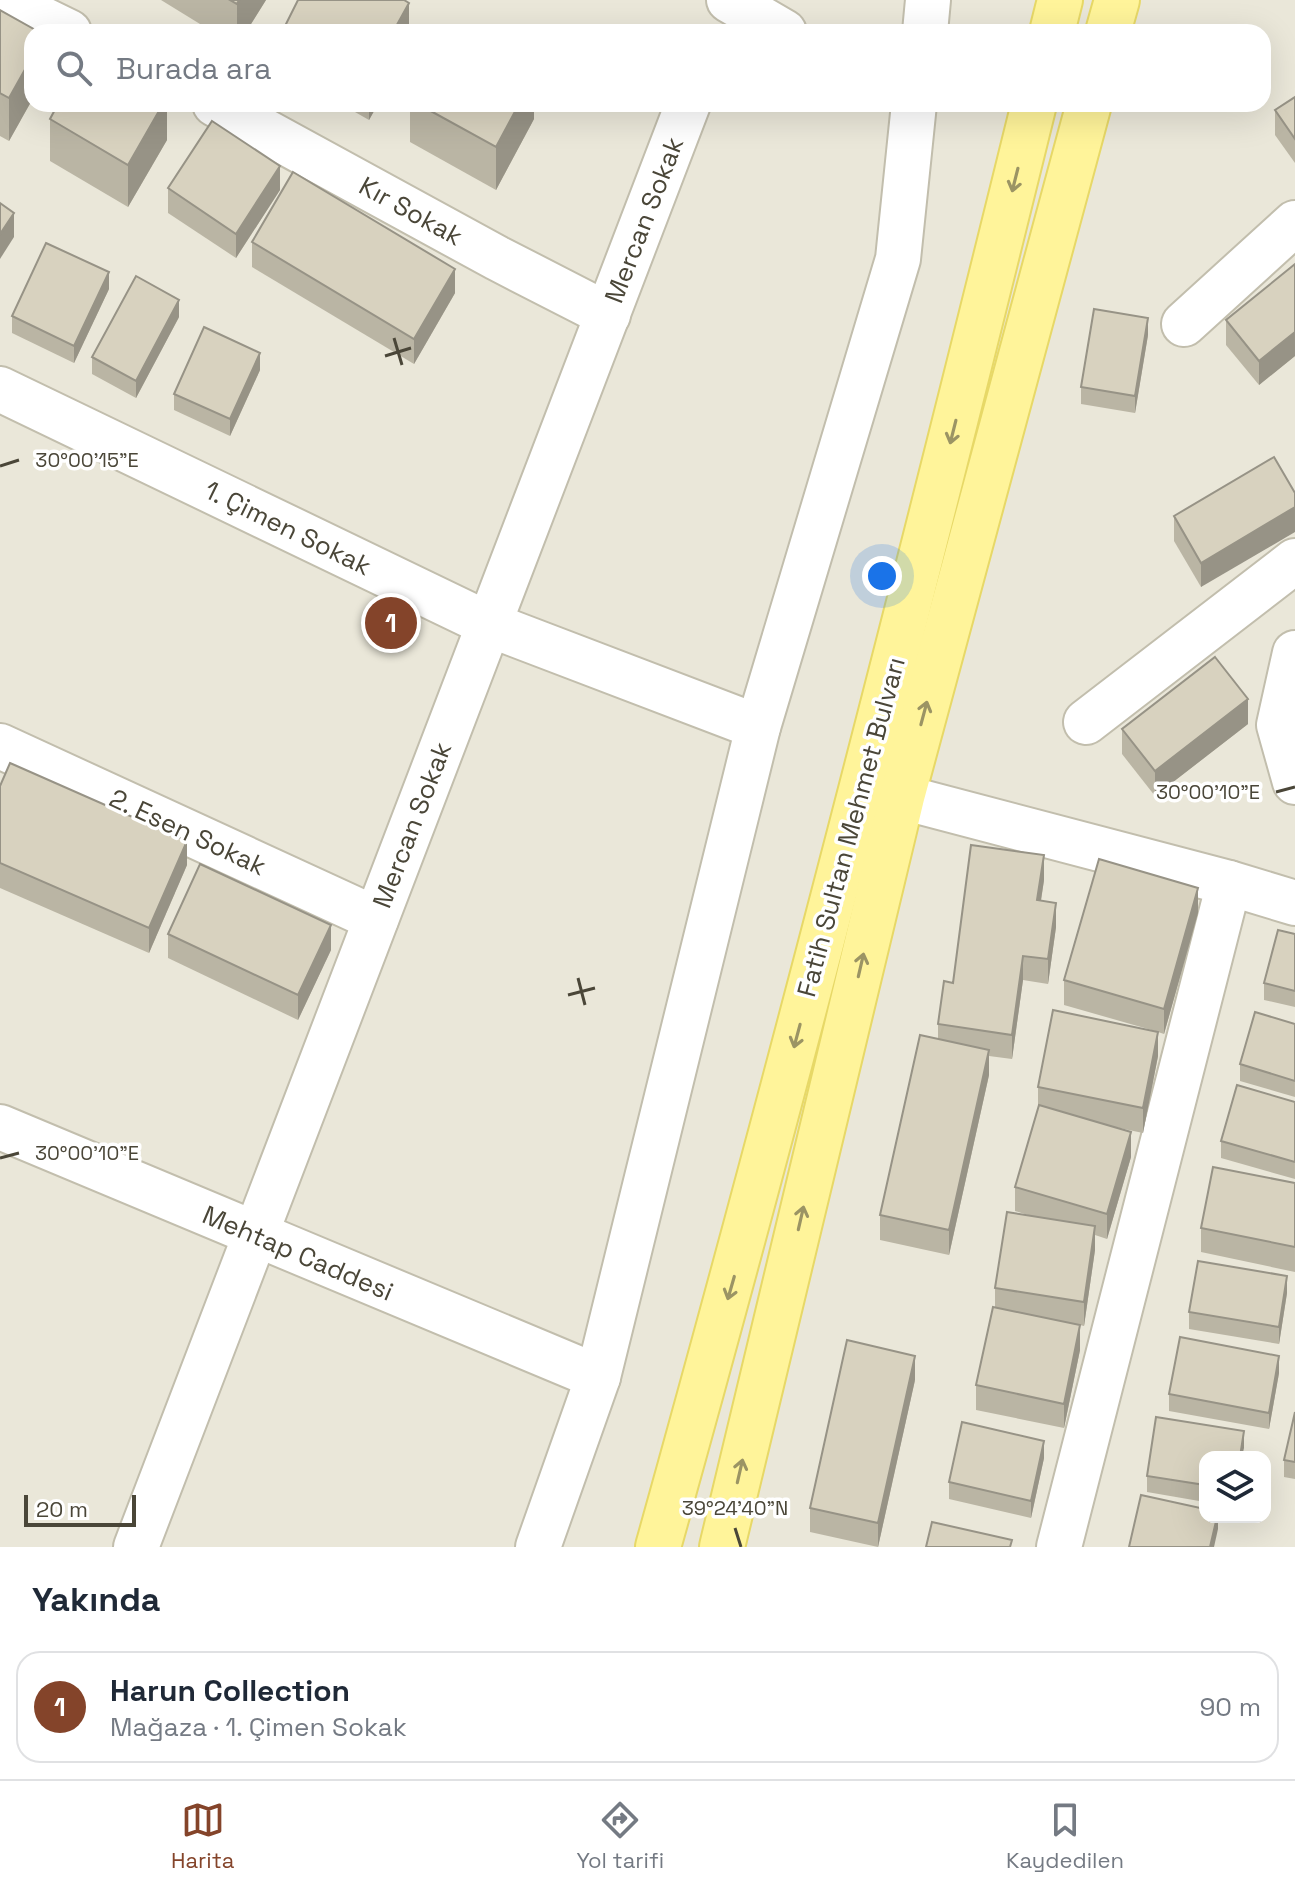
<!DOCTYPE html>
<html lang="tr">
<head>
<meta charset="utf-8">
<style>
	body { margin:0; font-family:"Space Grotesk",sans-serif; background:#f6f6f7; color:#1f2937 }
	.controls { position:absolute; right:24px; bottom:24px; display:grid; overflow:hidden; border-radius:16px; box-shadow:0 8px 32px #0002 }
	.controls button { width:72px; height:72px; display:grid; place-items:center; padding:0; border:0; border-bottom:2px solid #e0e1e3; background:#fff; color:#1f2937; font:40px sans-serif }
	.scale { position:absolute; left:24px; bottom:20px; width:112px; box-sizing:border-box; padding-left:8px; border:4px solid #4a4638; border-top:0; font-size:22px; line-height:28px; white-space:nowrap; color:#4a4638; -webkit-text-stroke:6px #fff; paint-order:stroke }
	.you { position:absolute; left:882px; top:576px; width:28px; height:28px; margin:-20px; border:6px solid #fff; border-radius:50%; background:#1a73e8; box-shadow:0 0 0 12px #1a73e833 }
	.badge { display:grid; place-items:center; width:52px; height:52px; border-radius:50%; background:#84442a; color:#fff; font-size:26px; font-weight:700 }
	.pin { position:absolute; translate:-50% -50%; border:4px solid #fff; box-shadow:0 2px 8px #0006 }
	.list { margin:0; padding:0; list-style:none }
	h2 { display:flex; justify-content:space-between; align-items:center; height:104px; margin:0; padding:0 32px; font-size:34px }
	h2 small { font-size:26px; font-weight:400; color:#747a83 }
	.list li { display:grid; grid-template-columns:52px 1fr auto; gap:24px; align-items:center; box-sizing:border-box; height:112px; margin:0 16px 16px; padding:0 16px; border:2px solid #e0e1e3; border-radius:24px }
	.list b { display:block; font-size:30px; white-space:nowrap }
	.list p { margin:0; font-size:26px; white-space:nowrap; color:#747a83 }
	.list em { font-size:26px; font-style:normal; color:#747a83 }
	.icon { flex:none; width:44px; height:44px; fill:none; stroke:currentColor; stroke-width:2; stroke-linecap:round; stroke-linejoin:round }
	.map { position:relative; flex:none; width:1295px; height:1547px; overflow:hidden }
	.search { position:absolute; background:#fff; box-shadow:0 8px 32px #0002; left:24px; right:24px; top:24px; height:88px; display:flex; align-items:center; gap:20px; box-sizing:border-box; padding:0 28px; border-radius:24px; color:#747a83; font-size:30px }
	.sheet { height:232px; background:#fff }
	nav { display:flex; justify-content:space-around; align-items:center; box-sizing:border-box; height:112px; border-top:2px solid #e0e1e3; background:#fff; font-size:22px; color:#747a83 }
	nav a { display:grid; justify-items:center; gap:4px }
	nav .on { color:#84442a }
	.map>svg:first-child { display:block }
	.residential { fill:#eae7d9; fill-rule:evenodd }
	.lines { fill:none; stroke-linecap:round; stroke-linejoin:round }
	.minor-casing { stroke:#c2bead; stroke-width:48 }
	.major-casing { stroke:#e7d867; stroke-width:48 }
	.minor { stroke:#fff; stroke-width:44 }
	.major { stroke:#fff49a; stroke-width:44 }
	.wall { fill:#bab5a4 }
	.shaded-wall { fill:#979386 }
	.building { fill:#d8d2bf; stroke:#979386; stroke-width:2 }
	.oneway { stroke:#9b9464 }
	.ticks { fill:none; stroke:#4a4638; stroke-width:3 }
	.labels { text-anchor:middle; stroke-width:7; stroke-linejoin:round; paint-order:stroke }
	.street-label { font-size:26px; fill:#4a4638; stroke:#fff }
	.ticks-label { font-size:20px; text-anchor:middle; fill:#4a4638; stroke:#fff; stroke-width:7; stroke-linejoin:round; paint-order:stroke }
</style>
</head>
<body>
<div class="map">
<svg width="1295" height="1547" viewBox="0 0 1295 1547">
	<rect width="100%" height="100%" fill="#f6f4eb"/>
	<!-- residential -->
	<path class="residential" d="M0 0H1295V1547H0ZM32 32H1263V104H32ZM1205 1457H1265V1517H1205Z"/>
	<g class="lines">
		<!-- minor casing -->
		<g class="minor-casing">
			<g id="minor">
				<path d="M3 0 69 32"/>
				<path d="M729 0 784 32"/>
				<path d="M925 32 928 0"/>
				<path d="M215 104 497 258 608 315"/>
				<path d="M1184 324 1295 223"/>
				<path d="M0 389 488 624 758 727"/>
				<path d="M1295 653 1279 725 1295 782"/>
				<path d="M1086 722 1295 561"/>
				<path d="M0 746 376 919"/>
				<path d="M864 787 1229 883 1295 903"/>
				<path d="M0 1127 598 1377"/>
				<path d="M136 1547 688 104"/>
				<path d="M538 1547 598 1377 758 727 898 259 914 104"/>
				<path d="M1059 1547 1229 883"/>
			</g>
		</g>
		<!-- major casing -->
		<g class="major-casing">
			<g id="major">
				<path d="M1052 32 1060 0"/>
				<path d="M1108 32 1117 0"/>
				<path d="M658 1547C792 1068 915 587 1034 104"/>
				<path d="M722 1547 902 797 1089 104"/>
			</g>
		</g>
		<!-- minor -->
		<use href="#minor" class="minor"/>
		<!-- major -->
		<use href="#major" class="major"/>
	</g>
	<!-- wall -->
	<g class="wall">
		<path d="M161 0H266L246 32H213Z"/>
		<path d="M0 10 32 32V100L9 141 0 136Z"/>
		<path d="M1295 97V163L1275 135V110Z"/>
		<path d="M167 104V140L128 207 50 161V119Z"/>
		<path d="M341 104H378L369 120Z"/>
		<path d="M410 104H534V119L496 190 410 142Z"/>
		<path d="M168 188 280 190 236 258 168 213Z"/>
		<path d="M252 242 455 293 414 364 252 267Z"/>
		<path d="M1295 264V356L1259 385 1226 345V320Z"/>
		<path d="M109 289 74 363 12 333V316Z"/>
		<path d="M179 317 136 398 92 374V357Z"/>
		<path d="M1148 335 1135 413 1081 404V387Z"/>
		<path d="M260 370 230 436 174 410V394Z"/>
		<path d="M1295 493 1201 587 1174 541V516Z"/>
		<path d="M1248 724 1155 796 1122 754V729Z"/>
		<path d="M0 786 187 865 149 953 0 888Z"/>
		<path d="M1044 880 1041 901 1056 927 1048 984 1023 980 1012 1059 989 1056V1075L949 1255 880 1240V1215L938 1039V1024L953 983Z"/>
		<path d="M1198 913 1164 1034 1158 1032V1056L1143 1133 1110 1126 1131 1157 1107 1239 1095 1235V1250L1084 1326 1080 1325V1350L1064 1428 976 1410V1385L995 1307V1288L1031 1216 1015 1211V1187L1038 1111V1087L1155 1031 1064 1005V980Z"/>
		<path d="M168 934 331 950 298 1020 168 958Z"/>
		<path d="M1295 934V1007L1264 1000V983Z"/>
		<path d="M1295 1024V1097L1240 1081V1064Z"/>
		<path d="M1295 1102V1179L1221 1158V1141Z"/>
		<path d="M1295 1183V1272L1201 1252V1228Z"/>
		<path d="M1287 1293 1279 1344 1189 1329V1312Z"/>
		<path d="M1279 1373 1269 1429 1169 1411V1394Z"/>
		<path d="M915 1380 878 1547 810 1532V1508Z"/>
		<path d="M1295 1412V1479L1284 1477V1460Z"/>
		<path d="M1156 1417 1244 1431 1242 1457H1205V1502L1147 1492V1476Z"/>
		<path d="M1044 1458 1031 1518 949 1499V1482Z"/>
	</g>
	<!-- shaded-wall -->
	<g class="shaded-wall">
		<path d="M239 0H266L246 32H237V4Z"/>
		<path d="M409 3V32H393Z"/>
		<path d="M32 57V100L9 141V98Z"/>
		<path d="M163 104H167V140L128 207V165Z"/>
		<path d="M369 104H378L369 120Z"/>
		<path d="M519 104H534V119L496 190V147Z"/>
		<path d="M280 166V190L236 258V234Z"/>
		<path d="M14 213V237L0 259V234Z"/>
		<path d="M455 269V293L414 364V339Z"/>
		<path d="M109 272V289L74 363V346Z"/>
		<path d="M179 300V317L136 398V381Z"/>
		<path d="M1148 318V335L1135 413V396Z"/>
		<path d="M1295 332V356L1259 385V361Z"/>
		<path d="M260 353V370L230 436V419Z"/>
		<path d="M1295 507V532L1201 587V563Z"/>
		<path d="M1248 699V724L1155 796V771Z"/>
		<path d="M187 841V865L149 953V928Z"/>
		<path d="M1044 855V880L1037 925V900Z"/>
		<path d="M1198 888V913L1164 1034V1009Z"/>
		<path d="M1056 903V927L1048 984V959Z"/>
		<path d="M331 925V950L298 1020V995Z"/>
		<path d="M1023 956V980L1012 1059V1035Z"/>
		<path d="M1158 1032V1056L1143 1133V1108Z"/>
		<path d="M989 1050V1075L949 1255V1230Z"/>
		<path d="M1131 1132V1157L1107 1239V1214Z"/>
		<path d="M1095 1226V1250L1084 1326V1302Z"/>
		<path d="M1287 1276V1293L1279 1344V1327Z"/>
		<path d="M1080 1325V1350L1064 1428V1404Z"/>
		<path d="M915 1356V1380L878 1547V1523Z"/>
		<path d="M1279 1356V1373L1269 1429V1413Z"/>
		<path d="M1244 1431V1448L1242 1457H1240Z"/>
		<path d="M1044 1441V1458L1031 1518V1501Z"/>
		<path d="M1217 1517H1218V1529L1214 1547H1210Z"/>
	</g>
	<!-- building -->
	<g class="building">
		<path d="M230 0H239L237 4Z"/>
		<path d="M298 0H404L409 3 393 32H287L283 30Z"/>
		<path d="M0 10 39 32H32V57L9 98 0 93Z"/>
		<path d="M1295 97V139L1275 110Z"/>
		<path d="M58 104H163L128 165 50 119Z"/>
		<path d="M418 104H519L496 147Z"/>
		<path d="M212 121 280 166 236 234 168 188Z"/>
		<path d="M293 172 455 269 414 339 252 242Z"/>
		<path d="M0 203 14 213 0 234Z"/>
		<path d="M46 243 109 272 74 346 12 316Z"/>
		<path d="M1295 264V332L1259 361 1226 320Z"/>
		<path d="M136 276 179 300 136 381 92 357Z"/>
		<path d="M1094 309 1148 318 1135 396 1081 387Z"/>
		<path d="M204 327 260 353 230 419 174 394Z"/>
		<path d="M1274 457 1295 493V507L1201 563 1174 516Z"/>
		<path d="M1215 657 1248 699 1155 771 1122 729Z"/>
		<path d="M10 763 187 841 149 928 0 863V786Z"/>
		<path d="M971 845 1044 855 1037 900 1056 903 1048 959 1023 956 1012 1035 938 1024 944 981 953 983Z"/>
		<path d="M1099 859 1198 888 1164 1009 1064 980Z"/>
		<path d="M200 864 331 925 298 995 168 934Z"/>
		<path d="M1278 930 1295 934V991L1264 983Z"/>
		<path d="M1053 1010 1158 1032 1143 1108 1038 1087Z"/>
		<path d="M1255 1012 1295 1024V1081L1240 1064Z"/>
		<path d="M920 1035 989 1050 949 1230 880 1215Z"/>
		<path d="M1237 1085 1295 1102V1162L1221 1141Z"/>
		<path d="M1039 1105 1131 1132 1107 1214 1015 1187Z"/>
		<path d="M1213 1167 1295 1183V1247L1201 1228Z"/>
		<path d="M1007 1212 1095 1226 1084 1302 995 1288Z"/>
		<path d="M1198 1261 1287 1276 1279 1327 1189 1312Z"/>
		<path d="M993 1307 1080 1325 1064 1404 976 1385Z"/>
		<path d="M1180 1337 1279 1356 1269 1413 1169 1394Z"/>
		<path d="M847 1340 915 1356 878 1523 810 1508Z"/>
		<path d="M1295 1412V1462L1284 1460Z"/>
		<path d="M1156 1417 1244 1431 1240 1457H1205V1485L1147 1476Z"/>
		<path d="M962 1422 1044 1441 1031 1501 949 1482Z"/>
		<path d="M1141 1495 1205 1509V1517H1217L1210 1547H1129Z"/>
		<path d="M932 1522 1012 1540 1010 1547H926Z"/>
	</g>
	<!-- one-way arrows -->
	<defs><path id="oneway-shaft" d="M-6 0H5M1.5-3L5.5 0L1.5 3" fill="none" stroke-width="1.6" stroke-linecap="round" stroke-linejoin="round" transform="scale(2)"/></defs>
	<g class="oneway">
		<use href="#oneway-shaft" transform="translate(1015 180) rotate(104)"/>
		<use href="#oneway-shaft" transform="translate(953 432) rotate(104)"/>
		<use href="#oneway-shaft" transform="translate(924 713) rotate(-75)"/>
		<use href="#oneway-shaft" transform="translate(861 965) rotate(-77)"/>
		<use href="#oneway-shaft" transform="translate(797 1036) rotate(105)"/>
		<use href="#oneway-shaft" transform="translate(801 1218) rotate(-77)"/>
		<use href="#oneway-shaft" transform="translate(731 1288) rotate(106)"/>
		<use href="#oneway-shaft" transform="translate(740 1471) rotate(-77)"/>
	</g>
	<!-- ticks -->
	<path class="ticks" d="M394 338 402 365M385 356 411 348M0 466 19 460M1276 792 1295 787M578 978 585 1005M568 995 595 988M0 1158 19 1153M735 1528 741 1547"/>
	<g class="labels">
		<!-- street labels -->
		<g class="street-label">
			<text transform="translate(411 211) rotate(29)" y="9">Kır Sokak</text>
			<text transform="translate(644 220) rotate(-69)" y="9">Mercan Sokak</text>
			<text transform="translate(288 528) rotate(26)" y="9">1. Çimen Sokak</text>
			<text transform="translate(412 825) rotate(-69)" y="9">Mercan Sokak</text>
			<text transform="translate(851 827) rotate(-75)" y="9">Fatih Sultan Mehmet Bulvarı</text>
			<text transform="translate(188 832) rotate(25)" y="9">2. Esen Sokak</text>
			<text transform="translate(298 1253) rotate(23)" y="9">Mehtap Caddesi</text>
		</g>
	</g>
	<g class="ticks-label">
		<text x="87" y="467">30°00'15"E</text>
		<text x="1208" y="799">30°00'10"E</text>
		<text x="87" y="1160">30°00'10"E</text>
		<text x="735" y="1515">39°24'40"N</text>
	</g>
</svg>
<div class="controls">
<button><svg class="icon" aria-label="layers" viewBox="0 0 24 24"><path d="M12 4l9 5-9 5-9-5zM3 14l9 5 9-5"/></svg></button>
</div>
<div class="scale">20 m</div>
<div class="you"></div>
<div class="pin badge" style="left:391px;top:623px">1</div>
<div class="search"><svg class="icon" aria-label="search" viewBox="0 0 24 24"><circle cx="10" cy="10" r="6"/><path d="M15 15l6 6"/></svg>Burada ara</div>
</div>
<section class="sheet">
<h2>Yakında<small></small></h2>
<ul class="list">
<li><span class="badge">1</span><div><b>Harun Collection</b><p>Mağaza · 1. Çimen Sokak</p></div><em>90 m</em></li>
</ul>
</section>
<nav>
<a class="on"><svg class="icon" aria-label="map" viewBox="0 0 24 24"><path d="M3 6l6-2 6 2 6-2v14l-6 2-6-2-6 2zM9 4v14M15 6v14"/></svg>Harita</a>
<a><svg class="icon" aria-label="directions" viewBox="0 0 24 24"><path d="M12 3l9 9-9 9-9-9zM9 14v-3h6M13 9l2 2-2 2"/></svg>Yol tarifi</a>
<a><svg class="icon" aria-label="saved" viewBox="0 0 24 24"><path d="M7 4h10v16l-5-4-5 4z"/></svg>Kaydedilen</a>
</nav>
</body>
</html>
